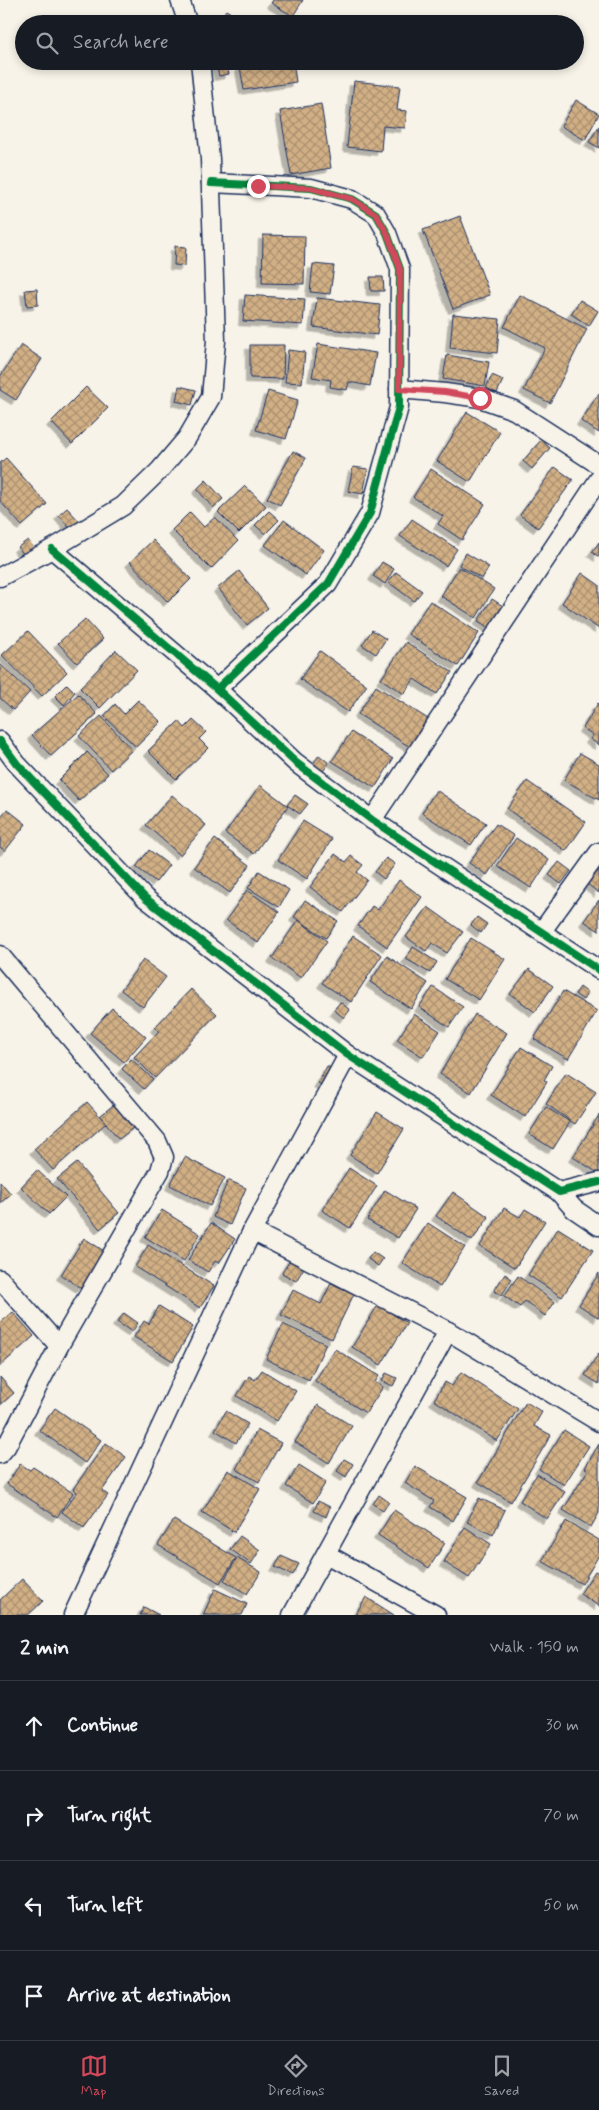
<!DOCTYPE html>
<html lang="en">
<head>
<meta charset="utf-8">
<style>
	body { margin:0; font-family:Mynerve,sans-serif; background:#20242c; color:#f1f3f6 }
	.stop { position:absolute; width:15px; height:15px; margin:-11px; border:4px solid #d1495b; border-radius:50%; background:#fff }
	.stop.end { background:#d1495b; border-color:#fff; box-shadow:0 1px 5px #0008 }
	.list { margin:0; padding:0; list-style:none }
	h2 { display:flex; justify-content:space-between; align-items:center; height:65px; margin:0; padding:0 20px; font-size:21px }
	h2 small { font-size:16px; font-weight:400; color:#9ea1a6 }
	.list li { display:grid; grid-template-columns:32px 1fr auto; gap:15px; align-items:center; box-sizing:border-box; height:90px; padding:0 20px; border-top:1px solid #363941 }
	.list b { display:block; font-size:19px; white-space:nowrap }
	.list em { font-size:16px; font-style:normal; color:#9ea1a6 }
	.icon { flex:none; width:28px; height:28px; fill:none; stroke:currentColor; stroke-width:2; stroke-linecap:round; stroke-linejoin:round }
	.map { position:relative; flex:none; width:599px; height:1615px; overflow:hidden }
	.search { position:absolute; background:#171b24; box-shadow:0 2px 8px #0003; left:15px; right:15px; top:15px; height:55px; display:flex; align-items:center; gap:12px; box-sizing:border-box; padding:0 18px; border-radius:28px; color:#9ea1a6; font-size:19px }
	.sheet { height:425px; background:#171b24 }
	nav { display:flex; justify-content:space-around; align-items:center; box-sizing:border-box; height:70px; border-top:1px solid #363941; background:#171b24; font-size:14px; color:#9ea1a6 }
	nav a { display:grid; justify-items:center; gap:2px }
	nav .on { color:#d1495b }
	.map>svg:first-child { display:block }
	.building { fill:url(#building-cross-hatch); stroke:#1b2f5e; filter:url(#shadow) }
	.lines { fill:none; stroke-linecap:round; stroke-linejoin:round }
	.street-casing { stroke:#1b2f5e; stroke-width:21 }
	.street { stroke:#f7f3e8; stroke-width:18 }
	.cycleway-casing { stroke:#f7f3e8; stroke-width:11 }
	.cycleway { stroke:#00873e; stroke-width:8 }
	.route { stroke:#d1495b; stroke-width:6 }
</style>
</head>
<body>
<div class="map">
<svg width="599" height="1615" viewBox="0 0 599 1615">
	<defs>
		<pattern id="building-cross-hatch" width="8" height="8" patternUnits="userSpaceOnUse" patternTransform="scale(1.25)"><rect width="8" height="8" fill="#d2b085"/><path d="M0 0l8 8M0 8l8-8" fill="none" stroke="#aa9070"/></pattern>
		<filter id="shadow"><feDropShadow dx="-4.5" dy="4.5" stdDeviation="0" flood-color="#0004"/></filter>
	</defs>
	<rect width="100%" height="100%" fill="#f7f3e8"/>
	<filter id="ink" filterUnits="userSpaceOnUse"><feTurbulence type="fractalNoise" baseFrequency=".02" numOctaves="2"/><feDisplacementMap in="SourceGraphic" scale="10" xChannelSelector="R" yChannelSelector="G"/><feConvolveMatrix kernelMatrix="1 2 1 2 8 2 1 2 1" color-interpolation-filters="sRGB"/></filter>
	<g filter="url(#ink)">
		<!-- building -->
		<g class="building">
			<path d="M273 0H303L293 16 271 3Z"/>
			<path d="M226 10 237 17 233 24H217Z"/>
			<path d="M215 61H225L229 74 219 76Z"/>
			<path d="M228 61H248L249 63 229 66Z"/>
			<path d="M271 61H293L296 82 244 90 240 67Z"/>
			<path d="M354 81 400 86 397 110 407 111 405 128 383 126 381 151 347 147Z"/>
			<path d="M576 100 599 114 585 140 561 126Z"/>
			<path d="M321 104 331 168 291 175 280 111Z"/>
			<path d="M599 126V148L589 142Z"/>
			<path d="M460 216 490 295 453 309 423 230Z"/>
			<path d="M263 235 305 236 304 284 262 283Z"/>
			<path d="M175 246 186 247 185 266 174 265Z"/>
			<path d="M313 264 334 266 330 294 310 292Z"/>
			<path d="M370 277H383L384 291H371Z"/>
			<path d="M37 289 38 305 27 306 25 290Z"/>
			<path d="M245 295 305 299 303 325 243 321Z"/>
			<path d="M520 295 587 329 550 403 524 390 545 348 504 327Z"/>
			<path d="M317 298 380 305 377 335 313 327Z"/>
			<path d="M580 300 598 311 589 326 571 314Z"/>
			<path d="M453 314 500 319 497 353 450 348Z"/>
			<path d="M318 344 376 353 370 386 349 382 347 390 330 387 331 380 312 377Z"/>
			<path d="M21 345 42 359 16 400 0 390V377Z"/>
			<path d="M250 345H284L283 379 250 378Z"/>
			<path d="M288 350 305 352 302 383 285 382Z"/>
			<path d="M447 355 489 362 485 386 443 379Z"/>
			<path d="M492 375 503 380 497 393 486 388Z"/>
			<path d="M179 386 196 390 192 405 176 401Z"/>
			<path d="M86 387 108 408 72 444 51 422Z"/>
			<path d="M268 391 298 400 286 439 256 430Z"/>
			<path d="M599 393V433L581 421Z"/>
			<path d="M467 412 500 432 470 482 437 461Z"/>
			<path d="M541 440 550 448 532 469 523 461Z"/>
			<path d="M293 451 306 458 280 505 267 498Z"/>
			<path d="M6 458 47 504 22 526 0 501V463Z"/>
			<path d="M353 467 368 469 363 494 348 491Z"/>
			<path d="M555 467 573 480 538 528 520 515Z"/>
			<path d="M431 469 485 504 462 540 438 524 443 516 413 497Z"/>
			<path d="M206 480 223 499 213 508 197 489Z"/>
			<path d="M245 486 266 506 239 533 218 512Z"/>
			<path d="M67 508 81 523 72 531 59 515Z"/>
			<path d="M269 511 279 520 265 534 255 525Z"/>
			<path d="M190 512 204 527 215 517 238 541 211 569 172 530Z"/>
			<path d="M412 519 457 549 446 566 400 536Z"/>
			<path d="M284 520 324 550 306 575 265 545Z"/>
			<path d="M28 540 36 551 26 558 18 547Z"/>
			<path d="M153 540 191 579 168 602 130 562Z"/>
			<path d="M599 542V557L592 552Z"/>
			<path d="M466 553 489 567 482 579 459 565Z"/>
			<path d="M382 562 394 569 385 584 373 576Z"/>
			<path d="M459 567 494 589 476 618 441 596Z"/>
			<path d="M239 571 268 608 247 625 218 588Z"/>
			<path d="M396 572 422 591 414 601 388 582Z"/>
			<path d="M582 573 599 585V629L562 603Z"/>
			<path d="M492 599 503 606 489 628 478 621Z"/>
			<path d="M430 601 479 633 458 666 408 634Z"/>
			<path d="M85 619 103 639 77 663 58 643Z"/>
			<path d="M372 630 386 639 376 654 362 645Z"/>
			<path d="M28 631 67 672 42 696 2 655Z"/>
			<path d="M406 642 452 672 437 694 414 679 404 694 381 679Z"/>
			<path d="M116 650 137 670 100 708 80 688Z"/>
			<path d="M320 651 367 685 348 712 300 679Z"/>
			<path d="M0 664 30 692 13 710 0 698Z"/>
			<path d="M67 684 75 692 64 705 55 696Z"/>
			<path d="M376 686 428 719 410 747 358 714Z"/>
			<path d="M78 694 97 714 51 756 32 735Z"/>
			<path d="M138 700 161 722 136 747 104 716 115 704 124 714Z"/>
			<path d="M598 703 599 704V745L590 739 593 735 583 728Z"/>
			<path d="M101 716 132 750 111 770 79 736Z"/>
			<path d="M193 720 206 732 199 739 208 748 176 779 148 751 179 721 185 728Z"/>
			<path d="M351 732 393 759 375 788 332 761Z"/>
			<path d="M87 752 108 774 79 801 59 780Z"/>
			<path d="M580 753 599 764V800L564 780Z"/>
			<path d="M319 755 329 763 321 774 311 767Z"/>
			<path d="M527 781 586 822 566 851 507 809Z"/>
			<path d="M260 785 288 806 254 854 225 833Z"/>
			<path d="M436 790 486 823 471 845 422 813Z"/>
			<path d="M172 795 206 825 180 855 146 825Z"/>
			<path d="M295 795 308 804 300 814 287 805Z"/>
			<path d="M7 809 26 824 5 851 0 847V818Z"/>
			<path d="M303 821 332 839 307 879 278 860Z"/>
			<path d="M496 824 514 836 487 875 469 863Z"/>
			<path d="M516 838 549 860 531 888 497 866Z"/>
			<path d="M215 839 250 865 230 893 194 867Z"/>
			<path d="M149 850 169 865 156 882 136 867Z"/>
			<path d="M335 854 346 862 351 856 363 865 357 872 367 880 343 912 310 887Z"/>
			<path d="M386 858 395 864 384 879 375 872Z"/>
			<path d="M559 862 571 871 561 884 549 875Z"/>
			<path d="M599 864V893L586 883Z"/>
			<path d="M259 871 289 890 279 907 248 888Z"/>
			<path d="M399 880 422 897 387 947 358 926 372 906 378 910Z"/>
			<path d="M247 890 279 912 258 943 226 920Z"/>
			<path d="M305 900 338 921 326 938 294 917Z"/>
			<path d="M599 900V931L584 921Z"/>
			<path d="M428 907 463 932 447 953 432 943 426 951 406 937Z"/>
			<path d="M477 917 487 924 481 933 471 925Z"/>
			<path d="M298 920 327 941 301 978 272 958Z"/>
			<path d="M353 936 382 955 351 1002 322 983Z"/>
			<path d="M471 938 505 959 479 1000 445 979Z"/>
			<path d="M413 947 437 962 430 973 406 959Z"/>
			<path d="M387 956 428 983 411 1009 370 982Z"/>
			<path d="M143 960 166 977 143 1007 121 990Z"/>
			<path d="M529 969 553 986 535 1012 510 994Z"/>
			<path d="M433 987 463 1007 449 1027 419 1007Z"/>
			<path d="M580 987 588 993 583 1000 575 994Z"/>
			<path d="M191 989 217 1014 155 1078 134 1057 159 1031 155 1027Z"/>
			<path d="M563 991 597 1011 568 1059 534 1039Z"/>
			<path d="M340 1002 350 1010 344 1018 334 1010Z"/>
			<path d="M112 1008 146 1037 124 1062 90 1033Z"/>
			<path d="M414 1014 440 1031 423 1057 397 1040Z"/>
			<path d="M475 1014 507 1033 471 1093 440 1074Z"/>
			<path d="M521 1047 552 1066 544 1080 547 1082 525 1117 491 1095Z"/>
			<path d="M131 1059 153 1079 144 1089 122 1069Z"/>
			<path d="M327 1066 335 1070 327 1087 318 1083Z"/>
			<path d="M566 1073 596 1092 575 1124 546 1104Z"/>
			<path d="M118 1101 137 1125 119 1139 100 1116Z"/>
			<path d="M87 1102 106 1123 53 1170 34 1149Z"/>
			<path d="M546 1107 570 1122 553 1149 529 1134Z"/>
			<path d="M377 1112 404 1129 377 1173 350 1155Z"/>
			<path d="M599 1115V1172L598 1173 573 1157Z"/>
			<path d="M185 1157 225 1178 210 1206 170 1185Z"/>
			<path d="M77 1163 119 1213 100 1229 57 1179Z"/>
			<path d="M349 1168 377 1186 350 1228 322 1210Z"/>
			<path d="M37 1170 66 1197 49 1214 21 1187Z"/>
			<path d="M228 1180 246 1188 230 1225 213 1217Z"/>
			<path d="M0 1181 11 1194 0 1203Z"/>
			<path d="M385 1190 416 1209 398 1238 367 1220Z"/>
			<path d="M453 1192 489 1217 472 1241 436 1216Z"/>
			<path d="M504 1208 520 1217 525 1209 545 1221 515 1268 480 1246Z"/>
			<path d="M162 1210 200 1234 184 1261 145 1237Z"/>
			<path d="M211 1223 235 1239 219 1263 215 1261 208 1272 188 1260Z"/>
			<path d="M428 1223 465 1247 440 1287 402 1263Z"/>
			<path d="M558 1228 593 1250 562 1297 528 1275Z"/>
			<path d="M84 1238 104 1251 81 1288 61 1275Z"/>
			<path d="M148 1245 214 1286 200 1308 135 1267Z"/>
			<path d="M373 1252 383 1259 378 1266 368 1259Z"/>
			<path d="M292 1257 305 1266 296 1281 282 1273Z"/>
			<path d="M599 1273V1318L579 1305Z"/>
			<path d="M505 1274 512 1279 502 1295 494 1291Z"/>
			<path d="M518 1276 555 1302 545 1316 525 1301 520 1307 504 1296Z"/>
			<path d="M331 1283 354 1294 332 1339 281 1315 293 1290 321 1304Z"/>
			<path d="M378 1305 407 1323 381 1365 352 1347Z"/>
			<path d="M159 1306 193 1327 173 1361 134 1337 144 1321 149 1324Z"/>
			<path d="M13 1312 34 1336 0 1366V1323Z"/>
			<path d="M124 1313 138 1323 132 1332 117 1322Z"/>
			<path d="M283 1324 326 1344 309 1380 266 1359Z"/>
			<path d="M335 1349 379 1376 375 1382 383 1387 366 1413 315 1381Z"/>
			<path d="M599 1353V1384L585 1375Z"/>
			<path d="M262 1370 296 1391 277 1421 237 1396 249 1376 255 1380Z"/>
			<path d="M461 1372 518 1409 497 1441 434 1400 445 1382 452 1386Z"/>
			<path d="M386 1373 397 1378 393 1386 382 1381Z"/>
			<path d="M0 1377 14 1393 0 1405Z"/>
			<path d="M526 1402 542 1412 534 1426 551 1435 511 1502 478 1482Z"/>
			<path d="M318 1405 352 1426 329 1463 295 1442Z"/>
			<path d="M55 1408 101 1440 85 1463 39 1430Z"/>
			<path d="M226 1411 248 1424 236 1443 215 1430Z"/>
			<path d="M257 1430 281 1443 259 1482 236 1469Z"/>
			<path d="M564 1430 589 1446 564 1485 539 1469Z"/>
			<path d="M106 1443 126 1457 102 1491 108 1495 84 1528 62 1512 77 1492 73 1489Z"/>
			<path d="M599 1444V1513L591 1527 563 1510 588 1470 585 1468Z"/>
			<path d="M344 1459 353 1464 346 1477 337 1471Z"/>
			<path d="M20 1464 30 1470 33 1467 73 1493 57 1517 7 1484Z"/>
			<path d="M299 1465 326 1482 313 1503 286 1486Z"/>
			<path d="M415 1466 467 1497 453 1521 430 1507 434 1501 405 1483Z"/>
			<path d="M228 1470 260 1489 234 1532 202 1512Z"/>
			<path d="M537 1474 565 1492 547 1519 520 1501Z"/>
			<path d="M379 1495 389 1502 383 1511 373 1504Z"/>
			<path d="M479 1498 505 1510 493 1535 467 1522Z"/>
			<path d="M318 1501 330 1507 326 1517 314 1511Z"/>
			<path d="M394 1510 445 1543 429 1568 378 1535Z"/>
			<path d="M174 1520 236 1558 220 1583 158 1545Z"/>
			<path d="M566 1521 599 1540V1555L582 1584 542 1561Z"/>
			<path d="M465 1527 491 1544 469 1578 444 1562Z"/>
			<path d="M240 1536 260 1550 251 1564 230 1549Z"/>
			<path d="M281 1556 299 1564 293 1575 275 1567Z"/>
			<path d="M237 1558 261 1572 247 1594 224 1580Z"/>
			<path d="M595 1571 599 1573V1606L580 1594Z"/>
			<path d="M22 1579 43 1601 28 1615H0V1600Z"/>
			<path d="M215 1589 247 1604 242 1615H203Z"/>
			<path d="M366 1597 394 1615H355Z"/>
			<path d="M144 1607 159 1615H140Z"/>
		</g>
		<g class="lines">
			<!-- street casing -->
			<g class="street-casing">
				<g id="street">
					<path d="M180 0 188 24"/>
					<path d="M211 183 311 188 352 199 376 214 387 233 400 269 399 407 370 513 328 584 217 689"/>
					<path d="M399 389 445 393 480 398 514 410 599 465"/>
					<path d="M52 549 217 689 295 762 372 820 599 970"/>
					<path d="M0 577 52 549 123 506 159 471 187 438 211 397 216 341 210 159 200 61"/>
					<path d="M0 741 17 764 145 898 348 1055 559 1192 599 1182"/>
					<path d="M372 820 599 479"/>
					<path d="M542 931 599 852"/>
					<path d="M0 955 157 1141 164 1157 160 1171 59 1346 6 1447 0 1454"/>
					<path d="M559 1192 574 1209 599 1226"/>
					<path d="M252 1231 448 1331 599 1422"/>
					<path d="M0 1279 59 1346"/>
					<path d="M326 1554 436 1615"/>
					<path d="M73 1615 252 1231 348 1055"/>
					<path d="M292 1615 448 1331"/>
				</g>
			</g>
			<!-- street -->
			<use href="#street" class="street"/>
			<!-- cycleway casing -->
			<g class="cycleway-casing">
				<g id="cycleway">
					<path d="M211 183 311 188 352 199 376 214 387 233 400 269 399 407 370 513 328 584 217 689"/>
					<path d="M52 549 217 689 295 762 372 820 599 970"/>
					<path d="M0 741 17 764 145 898 348 1055 559 1192 599 1182"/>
				</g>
			</g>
			<!-- cycleway -->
			<use href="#cycleway" class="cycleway"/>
		</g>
	</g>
	<g class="lines" filter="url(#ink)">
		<!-- route -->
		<path class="route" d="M258 186 311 188 352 199 376 214 387 233 400 269 399 389 445 392 480 398"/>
	</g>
</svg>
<div class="stop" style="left:480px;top:398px"></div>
<div class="stop end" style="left:258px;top:186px"></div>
<div class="search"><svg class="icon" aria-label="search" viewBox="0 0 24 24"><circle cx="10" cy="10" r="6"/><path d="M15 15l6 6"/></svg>Search here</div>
</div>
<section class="sheet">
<h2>2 min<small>Walk · 150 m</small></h2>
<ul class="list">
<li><svg class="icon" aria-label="ahead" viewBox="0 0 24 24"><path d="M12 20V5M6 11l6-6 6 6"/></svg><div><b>Continue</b></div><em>30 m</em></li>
<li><svg class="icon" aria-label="right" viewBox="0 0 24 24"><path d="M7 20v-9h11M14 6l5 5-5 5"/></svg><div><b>Turn right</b></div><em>70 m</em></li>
<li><svg class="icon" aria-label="left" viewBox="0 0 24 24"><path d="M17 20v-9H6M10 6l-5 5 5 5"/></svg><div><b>Turn left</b></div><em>50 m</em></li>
<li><svg class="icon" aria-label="arrive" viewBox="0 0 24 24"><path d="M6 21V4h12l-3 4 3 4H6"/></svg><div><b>Arrive at destination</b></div></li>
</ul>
</section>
<nav>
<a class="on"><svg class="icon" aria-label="map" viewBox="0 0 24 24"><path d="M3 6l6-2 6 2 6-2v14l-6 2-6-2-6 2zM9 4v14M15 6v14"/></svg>Map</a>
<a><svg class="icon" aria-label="directions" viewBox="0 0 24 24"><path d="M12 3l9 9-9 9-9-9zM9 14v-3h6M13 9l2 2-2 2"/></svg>Directions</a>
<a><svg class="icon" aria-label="saved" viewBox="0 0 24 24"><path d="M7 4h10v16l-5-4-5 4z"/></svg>Saved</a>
</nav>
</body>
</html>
